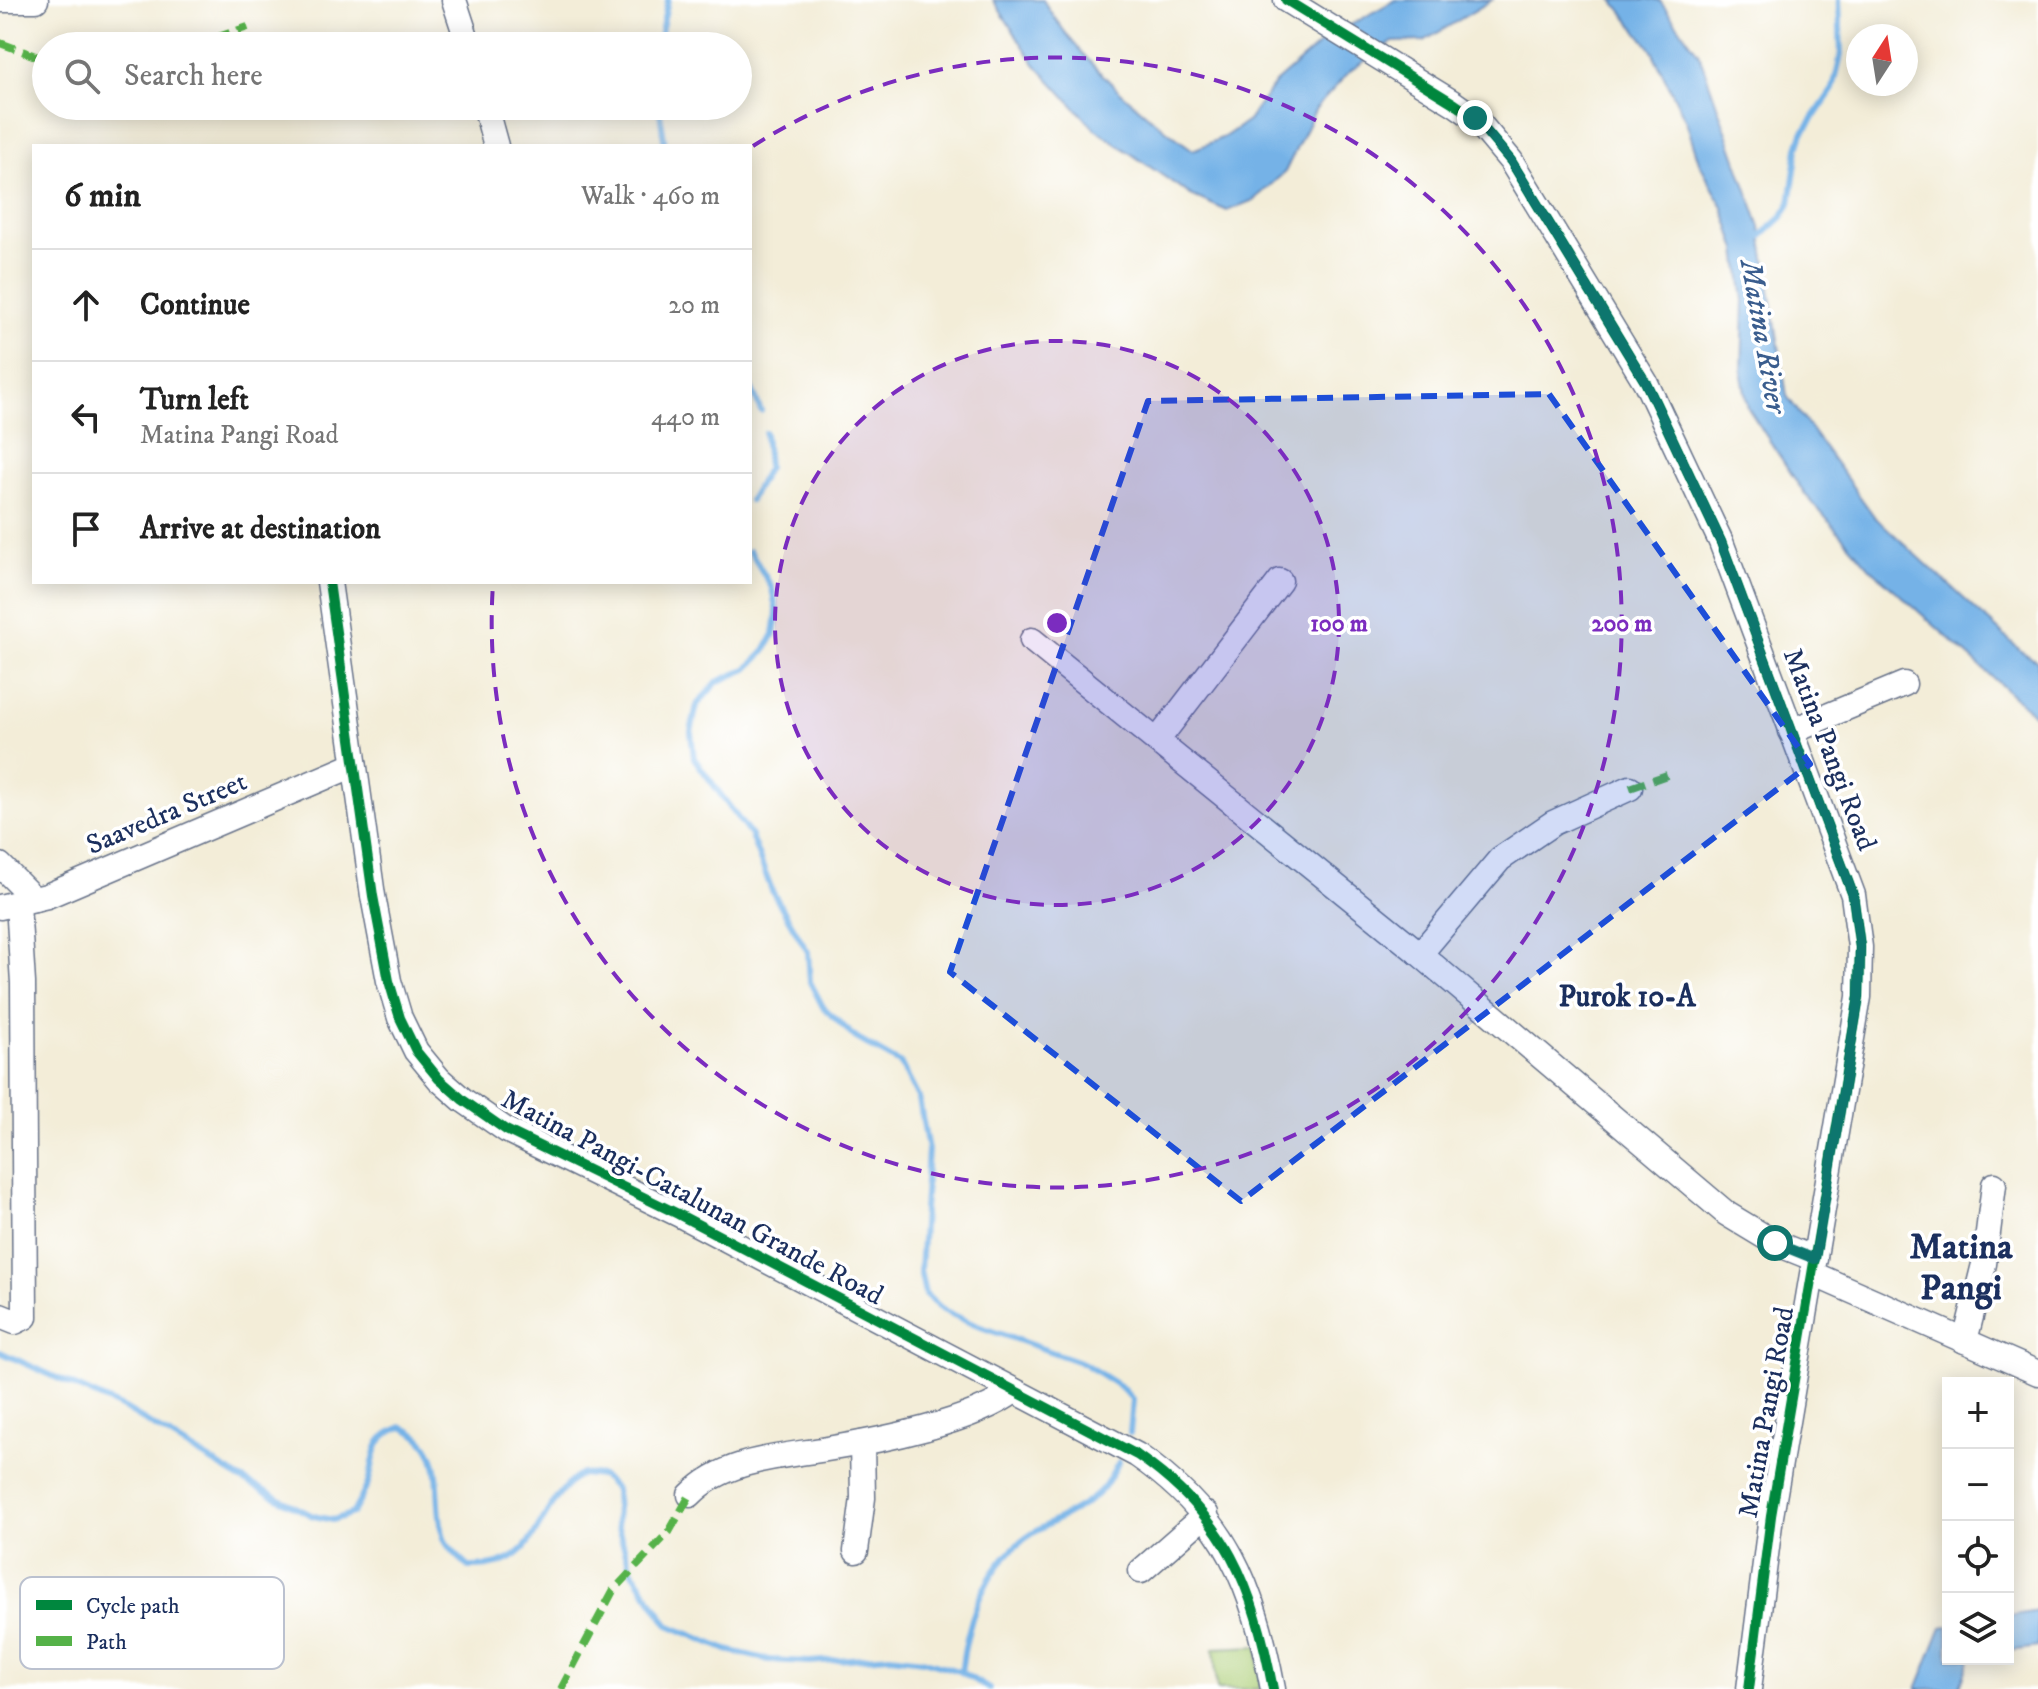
<!DOCTYPE html>
<html lang="en">
<head>
<meta charset="utf-8">
<style>
	body { margin:0; font-family:"IM FELL DW Pica",serif; background:#f2f2f2; color:#222 }
	.controls { position:absolute; right:24px; bottom:24px; display:grid; overflow:hidden; border-radius:0px; box-shadow:0 4px 20px #0003 }
	.controls button { width:72px; height:72px; display:grid; place-items:center; padding:0; border:0; border-bottom:2px solid #e0e0e0; background:#fff; color:#222; font:40px sans-serif }
	.compass { position:absolute; left:1846px; top:24px; width:72px; height:72px; border-radius:50%; background:#fff; box-shadow:0 4px 20px #0003; rotate:12deg }
	.stop { position:absolute; width:24px; height:24px; margin:-18px; border:6px solid #0f766e; border-radius:50%; background:#fff }
	.stop.end { background:#0f766e; border-color:#fff; box-shadow:0 2px 8px #0008 }
	.list { margin:0; padding:0; list-style:none }
	h2 { display:flex; justify-content:space-between; align-items:center; height:104px; margin:0; padding:0 32px; font-size:34px }
	h2 small { font-size:26px; font-weight:400; color:#767676 }
	.list li { display:grid; grid-template-columns:52px 1fr auto; gap:24px; align-items:center; box-sizing:border-box; height:112px; padding:0 32px; border-top:2px solid #e0e0e0 }
	.list b { display:block; font-size:30px; white-space:nowrap }
	.list p { margin:0; font-size:26px; white-space:nowrap; color:#767676 }
	.list em { font-size:26px; font-style:normal; color:#767676 }
	.icon { flex:none; width:44px; height:44px; fill:none; stroke:currentColor; stroke-width:2; stroke-linecap:round; stroke-linejoin:round }
	.map { position:relative; flex:none; width:2038px; height:1689px; overflow:hidden }
	.search { position:absolute; background:#fff; box-shadow:0 4px 20px #0003; left:32px; top:32px; width:720px; height:88px; display:flex; align-items:center; gap:20px; box-sizing:border-box; padding:0 28px; border-radius:44px; color:#767676; font-size:30px }
	.panel { position:absolute; background:#fff; box-shadow:0 4px 20px #0003; left:32px; top:144px; width:720px; height:440px; border-radius:0px }
	.map>svg:first-child { display:block }
	.green { fill:#adcf78; stroke:#647f6b; stroke-width:2 }
	.water { fill:#75b2e7; stroke:#4870a2; stroke-width:2 }
	.lines { fill:none; stroke-linecap:round; stroke-linejoin:round }
	.stream { stroke:#75b2e7; stroke-width:6 }
	.minor-casing { stroke:#677289; stroke-width:27 }
	.minor { stroke:#fff; stroke-width:24 }
	.quiet { stroke:#55b248; stroke-width:8; stroke-dasharray:16 8; stroke-linecap:butt }
	.cycleway-casing { stroke:#fff; stroke-width:15 }
	.cycleway { stroke:#00873e; stroke-width:10 }
	.route { stroke:#0f766e; stroke-width:10 }
	.marked { fill:#1d4ed8; fill-opacity:0.2; stroke:#1d4ed8; stroke-width:6; stroke-dasharray:16 10; stroke-linejoin:round }
	.ring { fill:none; stroke:#7b2cbf; stroke-width:4; stroke-dasharray:14 10 }
	.labels { text-anchor:middle; stroke-width:7; stroke-linejoin:round; paint-order:stroke }
	.street-label { font-size:28px; fill:#1b2f5e; stroke:#fff }
	.water-label { font-size:30px; font-style:italic; fill:#3a5d8e; stroke:#fff }
	.neighbourhood-label { font-size:30px; font-weight:bold; fill:#1b2f5e; stroke:#fff }
	.district-label { font-size:36px; font-weight:bold; fill:#1b2f5e; stroke:#fff }
	.key { fill:#fff; stroke:#bbc1cf; stroke-width:2 }
	.key-label { font-size:22px; fill:#1b2f5e }
	.centre { fill:#7b2cbf; stroke:#fff; stroke-width:4 }
	.ring-label { font-size:24px; text-anchor:middle; font-weight:bold; fill:#7b2cbf; stroke:#fff; stroke-width:7; stroke-linejoin:round; paint-order:stroke }
</style>
</head>
<body>
<div class="map">
<svg width="2038" height="1689" viewBox="0 0 2038 1689">
	<rect width="100%" height="100%" fill="#fff"/>
	<filter id="ink" filterUnits="userSpaceOnUse"><feTurbulence type="fractalNoise" baseFrequency=".0125" numOctaves="2"/><feDisplacementMap in="SourceGraphic" scale="16" xChannelSelector="R" yChannelSelector="G"/><feConvolveMatrix kernelMatrix="1 2 1 2 8 2 1 2 1" color-interpolation-filters="sRGB"/></filter>
	<filter id="wash" filterUnits="userSpaceOnUse"><feTurbulence type="fractalNoise" baseFrequency=".006" numOctaves="4" result="noise"/><feDisplacementMap in="SourceGraphic" scale="32" xChannelSelector="R" yChannelSelector="G"/><feGaussianBlur stdDeviation="1.8" result="paint"/><feColorMatrix in="noise" values="0 0 0 0 0 0 0 0 0 0 0 0 0 0 0 0 0 1.4 0 .05"/><feComposite in="paint" operator="in"/></filter>
	<g filter="url(#wash)">
		<rect width="100%" height="100%" fill="#f3edd8"/>
		<!-- green -->
		<path class="green" d="M1258 1646 1260 1689H1217L1214 1648Z"/>
		<!-- water -->
		<g class="water">
			<path d="M993 0H1043C1080 61 1136 109 1193 150L1224 137 1248 121 1275 83 1324 40 1395 0H1492L1424 41 1393 42 1350 71 1316 108 1285 172 1254 200 1227 211 1191 195 1095 129 1035 64Z"/>
			<path d="M1613 0H1659L1699 54 1760 227 1787 396 1874 516 2021 651 2038 662V718L1870 568 1804 493 1748 408 1742 376 1744 300 1737 250 1722 205 1699 162 1686 121 1651 49Z"/>
			<path d="M2038 1611V1647L2008 1651V1616Z"/>
			<path d="M1948 1626V1659H1970L1959 1689H1917L1942 1627Z"/>
		</g>
		<g class="lines">
			<!-- stream -->
			<g class="stream">
				<path d="M658 46 668 0"/>
				<path d="M659 106 665 146"/>
				<path d="M1757 240 1782 217 1790 204 1798 148 1803 133 1833 89 1841 55 1839 0"/>
				<path d="M750 385 761 411"/>
				<path d="M750 500 768 467 765 433"/>
				<path d="M750 551 772 588 777 614 774 634 764 652 747 669 717 682 697 705 691 732 694 758 751 836 772 891 808 952 810 982 823 1007 856 1038 901 1064 919 1099 928 1150 920 1270 925 1294 941 1309 975 1325 1083 1363 1121 1387 1133 1400 1130 1433"/>
				<path d="M0 1352 125 1409 241 1479 313 1516 333 1520 353 1513C358 1503 364 1494 368 1483 377 1456 370 1438 402 1427 452 1448 431 1496 444 1538 447 1548 461 1559 469 1567 545 1569 529 1510 581 1474L602 1476 616 1490 617 1525 631 1569 668 1625 727 1650 769 1660 809 1662 890 1656 923 1660 961 1672 989 1689"/>
				<path d="M961 1672C967 1624 980 1580 1016 1546 1042 1522 1080 1514 1103 1488 1109 1480 1114 1470 1119 1462"/>
			</g>
		</g>
	</g>
	<g filter="url(#ink)">
		<g class="lines">
			<!-- minor casing -->
			<g class="minor-casing">
				<g id="minor">
					<path d="M0 0H36"/>
					<path d="M454 0 469 46"/>
					<path d="M1286 0 1455 104 1475 118 1511 161 1646 383 1721 542 1853 895 1860 947 1859 997 1771 1516 1749 1689"/>
					<path d="M485 106 496 146"/>
					<path d="M329 582 373 896 389 981 400 1018 416 1051 439 1079 463 1100 506 1130 678 1214 1137 1455C1227 1517 1253 1585 1273 1689"/>
					<path d="M1032 640 1420 954 1727 1214 1775 1243 1815 1259"/>
					<path d="M1791 731 1904 684"/>
					<path d="M1157 741 1280 581"/>
					<path d="M0 865 34 899"/>
					<path d="M0 907 47 896 354 765"/>
					<path d="M1420 954 1500 859 1553 823 1630 788"/>
					<path d="M1813 1274 2038 1373"/>
					<path d="M0 1316 15 1322 25 1317 23 983 18 904"/>
					<path d="M1965 1341 1984 1264 1994 1185"/>
					<path d="M690 1495C725 1459 779 1457 827 1449 877 1441 974 1422 1014 1391"/>
					<path d="M856 1551 863 1498 862 1443"/>
					<path d="M1141 1571 1206 1514"/>
				</g>
			</g>
			<!-- minor -->
			<use href="#minor" class="minor"/>
			<!-- quiet -->
			<g class="quiet">
				<path d="M0 43 46 60"/>
				<path d="M192 46 248 27"/>
				<path d="M1630 788 1667 775"/>
				<path d="M561 1689 613 1591 669 1532 690 1495"/>
			</g>
			<!-- cycleway casing -->
			<g class="cycleway-casing">
				<g id="cycleway">
					<path d="M1286 0 1455 104 1475 118 1511 161 1646 383 1721 542 1853 895 1860 947 1859 997 1771 1516 1749 1689"/>
					<path d="M329 582 373 896 389 981 400 1018 416 1051 439 1079 463 1100 506 1130 678 1214 1137 1455C1227 1517 1253 1585 1273 1689"/>
				</g>
			</g>
			<!-- cycleway -->
			<use href="#cycleway" class="cycleway"/>
		</g>
	</g>
	<g class="lines" filter="url(#ink)">
		<!-- route -->
		<path class="route" d="M1475 118 1511 161 1646 383 1721 542 1853 895 1860 947 1859 997 1815 1259 1775 1243"/>
	</g>
	<!-- marked area -->
	<path class="marked" d="M1549 394 1810 764 1241 1201 950 972 1148 401Z"/>
	<!-- distance rings -->
	<circle cx="1057" cy="623" r="282" fill="#7b2cbf" fill-opacity=".12"/>
	<g class="ring">
		<circle cx="1057" cy="623" r="282"/>
		<path d="M753 146A565 565 0 1 1 493 584"/>
	</g>
	<g class="labels">
		<!-- street labels -->
		<g class="street-label">
			<text transform="translate(1831 749) rotate(69)" y="10">Matina Pangi Road</text>
			<text transform="translate(166 812) rotate(-23)" y="10">Saavedra Street</text>
			<text transform="translate(693 1196) rotate(28)" y="10">Matina Pangi-Catalunan Grande Road</text>
			<text transform="translate(1765 1412) rotate(-80)" y="10">Matina Pangi Road</text>
		</g>
		<!-- water labels -->
		<g class="water-label">
			<text transform="translate(1764 336) rotate(80)" y="10">Matina River</text>
		</g>
		<!-- neighbourhood labels -->
		<g class="neighbourhood-label">
			<text x="1627" y="1006">Purok 10-A</text>
		</g>
		<!-- district labels -->
		<g class="district-label">
			<text x="1961" y="1258">Matina<tspan x="1961" dy="41">Pangi</tspan></text>
		</g>
	</g>
	<!-- legend -->
	<rect x="20" y="1577" width="264" height="92" rx="12" class="key"/>
	<rect x="36" y="1600" width="36" height="10" fill="#00873e"/>
	<rect x="36" y="1636" width="36" height="10" fill="#55b248"/>
	<g class="key-label">
		<text x="86" y="1613">Cycle path</text>
		<text x="86" y="1649">Path</text>
	</g>
	<circle cx="1057" cy="623" r="12" class="centre"/>
	<g class="ring-label">
		<text x="1339" y="631">100 m</text>
		<text x="1622" y="631">200 m</text>
	</g>
</svg>
<div class="controls">
<button>+</button>
<button>−</button>
<button><svg class="icon" aria-label="locate" viewBox="0 0 24 24"><circle cx="12" cy="12" r="6"/><path d="M12 2v4M12 18v4M2 12h4M18 12h4"/></svg></button>
<button><svg class="icon" aria-label="layers" viewBox="0 0 24 24"><path d="M12 4l9 5-9 5-9-5zM3 14l9 5 9-5"/></svg></button>
</div>
<svg class="compass" viewBox="-18 -18 36 36"><path d="M0-13l5 13h-10z" fill="#e53935"/><path d="M0 13l5-13h-10z" fill="#767676"/></svg>
<div class="stop" style="left:1775px;top:1243px"></div>
<div class="stop end" style="left:1475px;top:118px"></div>
<div class="search"><svg class="icon" aria-label="search" viewBox="0 0 24 24"><circle cx="10" cy="10" r="6"/><path d="M15 15l6 6"/></svg>Search here</div>
<section class="panel">
<h2>6 min<small>Walk · 460 m</small></h2>
<ul class="list">
<li><svg class="icon" aria-label="ahead" viewBox="0 0 24 24"><path d="M12 20V5M6 11l6-6 6 6"/></svg><div><b>Continue</b></div><em>20 m</em></li>
<li><svg class="icon" aria-label="left" viewBox="0 0 24 24"><path d="M17 20v-9H6M10 6l-5 5 5 5"/></svg><div><b>Turn left</b><p>Matina Pangi Road</p></div><em>440 m</em></li>
<li><svg class="icon" aria-label="arrive" viewBox="0 0 24 24"><path d="M6 21V4h12l-3 4 3 4H6"/></svg><div><b>Arrive at destination</b></div></li>
</ul>
</section>
</div>
</body>
</html>
